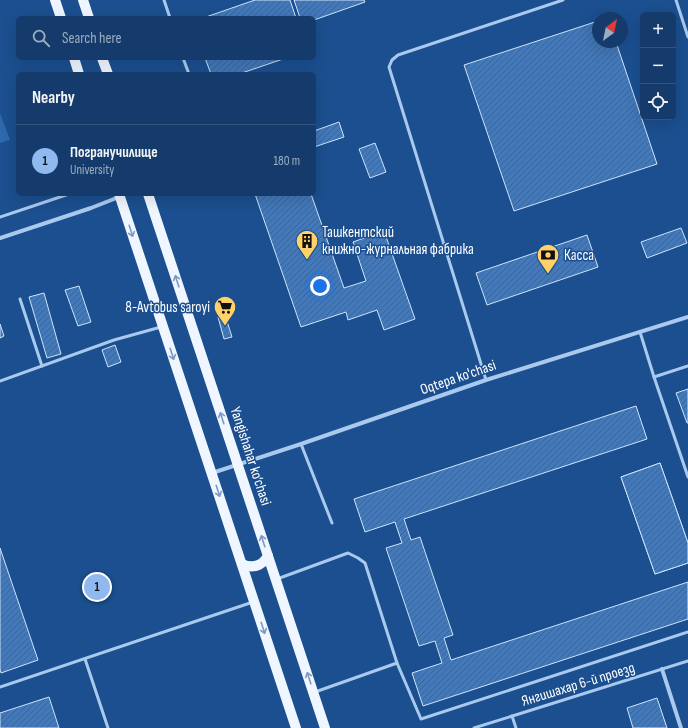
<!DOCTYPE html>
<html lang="en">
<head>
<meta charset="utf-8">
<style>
	body { margin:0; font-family:"Sofia Sans Condensed",sans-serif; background:#1d4271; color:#f1f3f6 }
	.controls { position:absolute; right:12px; top:12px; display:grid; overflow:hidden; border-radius:6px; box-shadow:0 4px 16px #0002 }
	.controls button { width:36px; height:36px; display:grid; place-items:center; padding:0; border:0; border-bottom:1px solid #33557e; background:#143b6b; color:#f1f3f6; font:20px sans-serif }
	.compass { position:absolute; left:592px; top:12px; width:36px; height:36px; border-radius:50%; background:#143b6b; box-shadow:0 4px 16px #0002; rotate:33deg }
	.you { position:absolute; left:320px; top:286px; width:14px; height:14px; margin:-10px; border:3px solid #fff; border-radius:50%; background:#1a73e8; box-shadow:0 0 0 6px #1a73e833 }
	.badge { display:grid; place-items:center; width:26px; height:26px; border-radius:50%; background:#90b9f0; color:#111; font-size:13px; font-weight:700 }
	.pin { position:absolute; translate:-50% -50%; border:2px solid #fff; box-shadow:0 1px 4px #0006 }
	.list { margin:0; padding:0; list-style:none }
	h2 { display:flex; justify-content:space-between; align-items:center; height:52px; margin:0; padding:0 16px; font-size:17px }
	h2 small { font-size:13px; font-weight:400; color:#9dadc1 }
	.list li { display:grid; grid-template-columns:26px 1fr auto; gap:12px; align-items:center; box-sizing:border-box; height:72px; padding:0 16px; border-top:1px solid #33557e }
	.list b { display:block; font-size:15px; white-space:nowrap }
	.list p { margin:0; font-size:13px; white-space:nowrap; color:#9dadc1 }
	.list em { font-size:13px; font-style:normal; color:#9dadc1 }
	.icon { flex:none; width:22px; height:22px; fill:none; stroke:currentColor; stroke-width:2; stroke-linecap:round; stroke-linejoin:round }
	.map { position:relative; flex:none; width:688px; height:728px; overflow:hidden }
	.search { position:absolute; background:#143b6b; box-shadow:0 4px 16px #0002; left:16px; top:16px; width:300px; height:44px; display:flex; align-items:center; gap:10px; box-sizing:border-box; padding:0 14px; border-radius:6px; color:#9dadc1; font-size:15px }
	.panel { position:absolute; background:#143b6b; box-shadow:0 4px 16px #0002; left:16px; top:72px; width:300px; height:124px; border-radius:6px }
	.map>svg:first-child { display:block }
	.grass { fill:#2e69ad }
	.building { fill:url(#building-hatch); stroke:#cfe3fa }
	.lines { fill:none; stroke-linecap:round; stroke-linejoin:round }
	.service { stroke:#a9c9ee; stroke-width:3 }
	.minor { stroke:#a9c9ee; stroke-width:4 }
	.primary { stroke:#f0f6ff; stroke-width:10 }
	.oneway { stroke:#7b9ac1 }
	.labels { text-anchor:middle; stroke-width:3; stroke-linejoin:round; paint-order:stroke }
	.poi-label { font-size:15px; fill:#fff; stroke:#1b4f8f; text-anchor:start }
	.street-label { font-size:15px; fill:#fff; stroke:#1b4f8f }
</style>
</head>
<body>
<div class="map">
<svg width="688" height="728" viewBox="0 0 688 728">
	<defs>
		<pattern id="building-hatch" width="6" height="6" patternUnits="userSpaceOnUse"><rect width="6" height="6" fill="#4478b7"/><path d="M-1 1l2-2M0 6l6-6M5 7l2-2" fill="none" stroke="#486282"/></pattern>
	</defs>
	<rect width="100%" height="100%" fill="#1b4f8f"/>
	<!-- grass -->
	<path class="grass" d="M0 113 10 140 0 143Z"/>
	<!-- building -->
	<g class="building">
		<path d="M255 0H290L296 18H203Z"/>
		<path d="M294 0H364L365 2 314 20V18H300Z"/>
		<path d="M598 21V42H616L657 164 514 211 464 65Z"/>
		<path d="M205 58H286L239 74H211Z"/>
		<path d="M339 122 344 137 314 147V131Z"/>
		<path d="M375 143 386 172 370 178 359 149Z"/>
		<path d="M255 194H311L344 288 366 281 353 242 384 231 415 319 384 330 377 310 348 320 346 312 301 327Z"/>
		<path d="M681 228 687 243 647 258 641 242Z"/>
		<path d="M587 235 598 267 487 305 476 273Z"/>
		<path d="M79 286 91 322 78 326 65 290Z"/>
		<path d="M44 293 61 354 47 358 29 297Z"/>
		<path d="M225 315 232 337 224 339 218 317Z"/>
		<path d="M0 324 4 336 0 338Z"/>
		<path d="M115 345 121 362 108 367 102 350Z"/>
		<path d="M688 389V423H687L676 393Z"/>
		<path d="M636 406 647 439 404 519 411 540 420 537 453 635 444 638 451 660 688 582V619L423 706 412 673 442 663 435 641 419 646 386 548 402 543 395 522 365 532 354 499Z"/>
		<path d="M660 463 688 543V563L655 574 621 477Z"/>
		<path d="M660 463 688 543V563L655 574 621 477Z"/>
		<path d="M0 548 38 660 1 673 0 669Z"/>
		<path d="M49 697 59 728H0V713Z"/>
		<path d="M657 698 667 728H633L627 708Z"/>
	</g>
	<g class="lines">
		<!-- service -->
		<g class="service">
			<path d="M164 0 170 18"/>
			<path d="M676 0 688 37"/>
			<path d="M183 58 189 74"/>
			<path d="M0 217 69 194"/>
			<path d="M20 299 42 366"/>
			<path d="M640 332 654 377 688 477"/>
			<path d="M654 377 688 366"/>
			<path d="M486 380 389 67 392 60 398 55 563 0"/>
			<path d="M0 381 114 340 161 327"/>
			<path d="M301 444 332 523"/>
			<path d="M277 579 348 553 358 558 365 563 397 663 315 692"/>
			<path d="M85 659 108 728"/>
			<path d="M397 663 421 719 688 632"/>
			<path d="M0 687 253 602"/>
			<path d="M512 716 516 728"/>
			<path d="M474 728 688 661"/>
		</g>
		<!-- minor -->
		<g class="minor">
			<path d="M0 238 91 208 119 197"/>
			<path d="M212 473 301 444 486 380 688 317"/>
			<path d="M662 669 681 728"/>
		</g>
		<!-- primary -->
		<g class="primary">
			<path d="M55 0 61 18"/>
			<path d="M83 0 89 18"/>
			<path d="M74 58 79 74"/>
			<path d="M102 58 108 74"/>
			<path d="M119 194 296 728"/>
			<path d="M148 194 325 728"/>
			<path d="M242 564C253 569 262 566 268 556"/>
		</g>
	</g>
	<!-- one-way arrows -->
	<defs><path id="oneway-shaft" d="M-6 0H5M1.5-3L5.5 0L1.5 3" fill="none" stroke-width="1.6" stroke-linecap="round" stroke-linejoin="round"/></defs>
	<g class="oneway">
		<use href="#oneway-shaft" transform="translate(131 231) rotate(72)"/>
		<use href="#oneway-shaft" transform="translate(177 281) rotate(-108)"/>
		<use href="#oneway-shaft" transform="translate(172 354) rotate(72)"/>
		<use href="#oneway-shaft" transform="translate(222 418) rotate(-108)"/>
		<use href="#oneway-shaft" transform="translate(218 491) rotate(72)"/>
		<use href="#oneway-shaft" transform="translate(263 541) rotate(-108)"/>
		<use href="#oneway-shaft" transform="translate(263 628) rotate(72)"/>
		<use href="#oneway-shaft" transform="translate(309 678) rotate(-108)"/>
	</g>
	<!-- icons -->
	<defs>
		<g id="building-pin" transform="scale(1.15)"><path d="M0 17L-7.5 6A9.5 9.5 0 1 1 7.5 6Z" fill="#ffd166" stroke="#1b4f8f"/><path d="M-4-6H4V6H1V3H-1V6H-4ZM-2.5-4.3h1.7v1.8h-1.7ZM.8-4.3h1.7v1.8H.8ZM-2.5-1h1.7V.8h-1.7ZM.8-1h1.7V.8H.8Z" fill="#111"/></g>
		<g id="bank-pin" transform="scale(1.15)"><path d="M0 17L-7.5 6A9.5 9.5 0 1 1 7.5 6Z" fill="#ffd166" stroke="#1b4f8f"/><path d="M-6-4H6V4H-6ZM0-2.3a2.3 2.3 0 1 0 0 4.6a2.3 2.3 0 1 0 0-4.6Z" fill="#111"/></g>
		<g id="supermarket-pin" transform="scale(1.15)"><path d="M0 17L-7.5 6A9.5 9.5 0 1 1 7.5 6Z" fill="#ffd166" stroke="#1b4f8f"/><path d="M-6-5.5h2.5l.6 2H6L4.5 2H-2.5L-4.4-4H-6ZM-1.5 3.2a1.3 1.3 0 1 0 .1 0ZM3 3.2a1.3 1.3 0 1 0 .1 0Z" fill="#111"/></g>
	</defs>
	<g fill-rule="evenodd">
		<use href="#building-pin" x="307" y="241"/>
		<use href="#bank-pin" x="548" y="255"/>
		<use href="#supermarket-pin" x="225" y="307"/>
	</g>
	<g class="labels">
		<!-- poi labels -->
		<g class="poi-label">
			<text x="322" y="237">Ташкентский<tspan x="322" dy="17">книжно-журнальная фабрика</tspan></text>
			<text x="564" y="260">Касса</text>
			<text x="210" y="312" text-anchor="end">8-Avtobus saroyi</text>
		</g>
		<!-- street labels -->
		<g class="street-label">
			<text transform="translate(458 377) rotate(-19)" y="5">Oqtepa ko'chasi</text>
			<text transform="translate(251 456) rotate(72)" y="5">Yangishahar ko‘chasi</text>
			<text transform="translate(578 684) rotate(-17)" y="5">Янгишахар 6-й проезд</text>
		</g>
	</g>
</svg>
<div class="controls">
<button>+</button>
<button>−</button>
<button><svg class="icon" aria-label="locate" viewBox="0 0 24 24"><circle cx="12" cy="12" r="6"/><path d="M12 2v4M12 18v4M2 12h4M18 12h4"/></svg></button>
</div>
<svg class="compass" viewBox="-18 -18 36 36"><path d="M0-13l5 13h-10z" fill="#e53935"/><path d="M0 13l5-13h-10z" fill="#9dadc1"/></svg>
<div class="you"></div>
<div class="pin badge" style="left:97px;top:587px">1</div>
<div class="search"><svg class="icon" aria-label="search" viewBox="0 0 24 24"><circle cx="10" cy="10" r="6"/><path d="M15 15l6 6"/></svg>Search here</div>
<section class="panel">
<h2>Nearby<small></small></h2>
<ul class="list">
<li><span class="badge">1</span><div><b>Погранучилище</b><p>University</p></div><em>180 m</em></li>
</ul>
</section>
</div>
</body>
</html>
